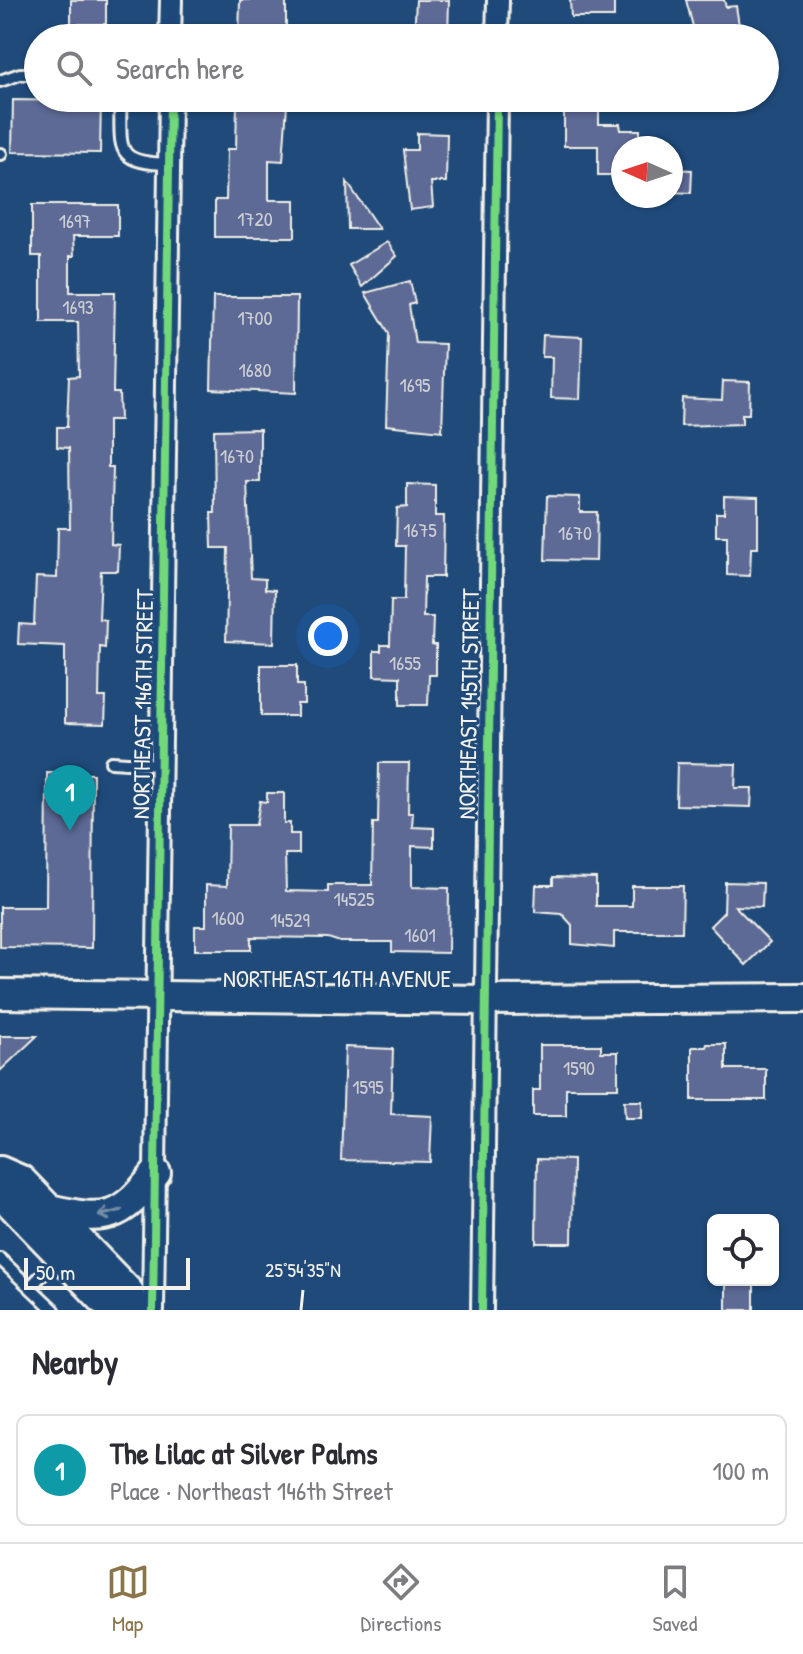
<!DOCTYPE html>
<html lang="en">
<head>
<meta charset="utf-8">
<style>
	body { margin:0; font-family:"Patrick Hand",sans-serif; background:#f7f7f7; color:#2b2b33 }
	.controls { position:absolute; right:24px; bottom:24px; display:grid; overflow:hidden; border-radius:12px; box-shadow:0 2px 6px #0004 }
	.controls button { width:72px; height:72px; display:grid; place-items:center; padding:0; border:0; border-bottom:2px solid #e1e1e2; background:#fff; color:#2b2b33; font:40px sans-serif }
	.compass { position:absolute; left:611px; top:136px; width:72px; height:72px; border-radius:50%; background:#fff; box-shadow:0 2px 6px #0004; rotate:273deg }
	.scale { position:absolute; left:24px; bottom:20px; width:166px; box-sizing:border-box; padding-left:8px; border:4px solid #f4f1e8; border-top:0; font-size:22px; line-height:28px; white-space:nowrap; color:#f4f1e8; -webkit-text-stroke:6px #1f4a7a; paint-order:stroke }
	.you { position:absolute; left:328px; top:636px; width:28px; height:28px; margin:-20px; border:6px solid #fff; border-radius:50%; background:#1a73e8; box-shadow:0 0 0 12px #1a73e833 }
	.badge { display:grid; place-items:center; width:52px; height:52px; border-radius:50%; background:#8a764a; color:#fff; font-size:26px; font-weight:700 }
	.pin { position:absolute; translate:-50% -66px; filter:drop-shadow(0 2px 4px #0008) }
	.pin::after { content:''; position:absolute; top:42px; width:28px; height:24px; background:inherit; clip-path:polygon(0 0,100% 0,50% 100%) }
	.list { margin:0; padding:0; list-style:none }
	h2 { display:flex; justify-content:space-between; align-items:center; height:104px; margin:0; padding:0 32px; font-size:34px }
	h2 small { font-size:26px; font-weight:400; color:#7c7c81 }
	.list li { display:grid; grid-template-columns:52px 1fr auto; gap:24px; align-items:center; box-sizing:border-box; height:112px; margin:0 16px 16px; padding:0 16px; border:2px solid #e1e1e2; border-radius:12px }
	.list b { display:block; font-size:30px; white-space:nowrap }
	.list p { margin:0; font-size:26px; white-space:nowrap; color:#7c7c81 }
	.list em { font-size:26px; font-style:normal; color:#7c7c81 }
	.icon { flex:none; width:44px; height:44px; fill:none; stroke:currentColor; stroke-width:2; stroke-linecap:round; stroke-linejoin:round }
	.map { position:relative; flex:none; width:803px; height:1310px; overflow:hidden }
	.search { position:absolute; background:#fff; box-shadow:0 2px 6px #0004; left:24px; right:24px; top:24px; height:88px; display:flex; align-items:center; gap:20px; box-sizing:border-box; padding:0 28px; border-radius:44px; color:#7c7c81; font-size:30px }
	.sheet { height:232px; background:#fff }
	nav { display:flex; justify-content:space-around; align-items:center; box-sizing:border-box; height:112px; border-top:2px solid #e1e1e2; background:#fff; font-size:22px; color:#7c7c81 }
	nav a { display:grid; justify-items:center; gap:4px }
	nav .on { color:#8a764a }
	.map>svg:first-child { display:block }
	.building { fill:#5d6a96; stroke:#f4f1e8; stroke-width:2 }
	.lines { fill:none; stroke-linecap:round; stroke-linejoin:round }
	.lane-casing { stroke:#f4f1e8; stroke-width:16 }
	.street-casing { stroke:#f4f1e8; stroke-width:26 }
	.secondary-casing { stroke:#f4f1e8; stroke-width:34 }
	.lane { stroke:#1f4a7a; stroke-width:10 }
	.street { stroke:#1f4a7a; stroke-width:20 }
	.secondary { stroke:#1f4a7a; stroke-width:28 }
	.cycleway-casing { stroke:#1f4a7a; stroke-width:13 }
	.cycleway { stroke:#71d979; stroke-width:8 }
	.oneway { stroke:#748da6 }
	.ticks { fill:none; stroke:#f4f1e8; stroke-width:3 }
	.labels { text-anchor:middle; stroke-width:6; stroke-linejoin:round; paint-order:stroke }
	.number-label { font-size:20px; fill:#cecfd4 }
	.street-label { font-size:24px; fill:#f4f1e8; stroke:#1f4a7a }
	.ticks-label { font-size:20px; text-anchor:middle; fill:#f4f1e8; stroke:#1f4a7a; stroke-width:6; stroke-linejoin:round; paint-order:stroke }
</style>
</head>
<body>
<div class="map">
<svg width="803" height="1310" viewBox="0 0 803 1310">
	<rect width="100%" height="100%" fill="#1f4a7a"/>
	<filter id="ink" filterUnits="userSpaceOnUse"><feTurbulence type="fractalNoise" baseFrequency=".0125" numOctaves="2"/><feDisplacementMap in="SourceGraphic" scale="16" xChannelSelector="R" yChannelSelector="G"/><feConvolveMatrix kernelMatrix="1 2 1 2 8 2 1 2 1" color-interpolation-filters="sRGB"/></filter>
	<g filter="url(#ink)">
		<!-- building -->
		<g class="building">
			<rect x="71" y="0" width="35" height="24"/>
			<path d="M240 0H286V38H239Z"/>
			<path d="M416 0H449L448 38H414Z"/>
			<path d="M570 0H614V17H571Z"/>
			<path d="M686 0H724L726 7 736 6 741 38H696Z"/>
			<path d="M76 98H101L100 153 12 152 13 100 75 101Z"/>
			<path d="M237 104 287 105 283 161 269 160V200H295V237H215V200H226L227 149H236Z"/>
			<path d="M564 107H599V124H620L621 130H640V148H623V175H598V146H564Z"/>
			<path d="M417 133 447 134 446 182H431L433 207 410 210 403 150H417Z"/>
			<path d="M671 169 692 170 691 193 671 192Z"/>
			<path d="M347 182 379 229H348Z"/>
			<path d="M32 205H118V236H73L74 256H70V292H115L113 393H119L120 420H108V467H113L111 544 119 545 118 571H101L99 619 106 620 105 648 100 647 99 697H106L105 724 65 723V646L18 644 19 624 34 625 36 577 57 578 58 528H70L69 448 57 447V427H67L69 377 79 376 78 322H41V256H32Z"/>
			<path d="M387 242 397 256 362 287 349 265Z"/>
			<path d="M410 281 415 303 409 305 415 343 445 344 442 431 386 425 389 333 365 293Z"/>
			<path d="M213 297H297L296 393 211 389Z"/>
			<path d="M543 335 582 337 580 399 551 398 552 357H542Z"/>
			<path d="M723 381 750 382 749 414H742V424L681 426 682 398 722 400Z"/>
			<path d="M260 429V482H247L251 578 265 579V589L275 590 274 643 226 641 228 548H212L211 513H215L214 430Z"/>
			<path d="M407 484 435 485V516H444L443 577H424L423 617H433L432 645H436V675H429L428 705H400V677L374 676V651H381V645H390L391 600H404L405 546H396L397 508 407 507Z"/>
			<path d="M547 496 580 497V512H597L596 561 545 560Z"/>
			<path d="M724 496 758 497V548H751L750 576 727 575V536H716V513H724Z"/>
			<path d="M261 665H297V685H304V704H297V716H261Z"/>
			<path d="M379 763H409L408 813H413L412 827 434 828V847L412 846V887L449 888 448 953 392 952V942H340L328 938 251 937V950H195V926H206V885L227 886 228 825H256L260 801 267 802V793H284V823H290V834H299V854H285L286 891 328 892V885H372L373 823H378Z"/>
			<path d="M677 763 736 764 735 788H752L751 807 676 805Z"/>
			<path d="M47 773 93 774 92 948 0 947V907H46Z"/>
			<path d="M553 877 596 878V906H632V886H683L682 932H614V948L572 944V925L562 914 535 912 536 885H553Z"/>
			<path d="M725 882 763 883 762 907 735 906 770 942 746 965 710 926 724 912Z"/>
			<path d="M0 1036H37L0 1071Z"/>
			<path d="M707 1044H726V1069H766V1100H692V1047H706Z"/>
			<path d="M540 1045H601V1052H618V1088H566V1116H533V1090H540Z"/>
			<path d="M345 1047 393 1049 391 1114 432 1116 430 1162 341 1160Z"/>
			<path d="M624 1101H642V1118H625Z"/>
			<path d="M537 1159 573 1160 572 1243H536Z"/>
			<rect x="726" y="1280" width="28" height="30"/>
		</g>
		<g class="lines">
			<!-- lane casing -->
			<g class="lane-casing">
				<g id="lane">
					<path d="M0 81 20 74H38"/>
					<path d="M120 98C122 148 111 163 170 164"/>
					<path d="M0 154H1"/>
					<path d="M111 762 161 765"/>
					<path d="M0 1259 54 1310"/>
					<path d="M30 1287 59 1258"/>
				</g>
			</g>
			<!-- street casing -->
			<g class="street-casing">
				<g id="street">
					<path d="M170 38 171 0"/>
					<path d="M497 38 498 0"/>
					<path d="M153 1310 170 98"/>
					<path d="M482 1310 497 98"/>
				</g>
			</g>
			<!-- secondary casing -->
			<g class="secondary-casing">
				<g id="secondary">
					<path d="M0 994 485 1000 803 998"/>
					<path d="M0 1171 21 1180 129 1292 132 1310"/>
					<path d="M0 1178 4 1197 112 1309 119 1310"/>
					<path d="M49 1209C105 1222 120 1220 156 1173"/>
				</g>
			</g>
			<!-- lane -->
			<use href="#lane" class="lane"/>
			<!-- street -->
			<use href="#street" class="street"/>
			<!-- secondary -->
			<use href="#secondary" class="secondary"/>
			<!-- cycleway casing -->
			<g class="cycleway-casing">
				<g id="cycleway">
					<path d="M153 1310 170 98"/>
					<path d="M482 1310 497 98"/>
				</g>
			</g>
			<!-- cycleway -->
			<use href="#cycleway" class="cycleway"/>
		</g>
		<!-- one-way arrows -->
		<defs><path id="oneway-shaft" d="M-6 0H5M1.5-3L5.5 0L1.5 3" fill="none" stroke-width="1.6" stroke-linecap="round" stroke-linejoin="round" transform="scale(2)"/></defs>
		<use class="oneway" href="#oneway-shaft" transform="translate(110 1213) rotate(166)"/>
	</g>
	<!-- ticks -->
	<path class="ticks" d="M301 1310 303 1290"/>
	<g class="labels">
		<!-- number labels -->
		<g class="number-label">
			<text x="255" y="226">1720</text>
			<text x="75" y="228">1697</text>
			<text x="78" y="314">1693</text>
			<text x="255" y="325">1700</text>
			<text x="255" y="377">1680</text>
			<text x="415" y="392">1695</text>
			<text x="237" y="463">1670</text>
			<text x="420" y="537">1675</text>
			<text x="575" y="540">1670</text>
			<text x="405" y="670">1655</text>
			<text x="354" y="906">14525</text>
			<text x="228" y="925">1600</text>
			<text x="290" y="927">14529</text>
			<text x="420" y="942">1601</text>
			<text x="579" y="1075">1590</text>
			<text x="368" y="1094">1595</text>
		</g>
		<!-- street labels -->
		<g class="street-label">
			<text transform="translate(143 704) rotate(-89)" y="8">NORTHEAST 146TH STREET</text>
			<text transform="translate(469 704) rotate(-89)" y="8">NORTHEAST 145TH STREET</text>
			<text x="337" y="987">NORTHEAST 16TH AVENUE</text>
		</g>
	</g>
	<g class="ticks-label">
		<text x="303" y="1277">25°54'35"N</text>
	</g>
</svg>
<div class="controls">
<button><svg class="icon" aria-label="locate" viewBox="0 0 24 24"><circle cx="12" cy="12" r="6"/><path d="M12 2v4M12 18v4M2 12h4M18 12h4"/></svg></button>
</div>
<svg class="compass" viewBox="-18 -18 36 36"><path d="M0-13l5 13h-10z" fill="#e53935"/><path d="M0 13l5-13h-10z" fill="#7c7c81"/></svg>
<div class="scale">50 m</div>
<div class="you"></div>
<div class="pin badge" style="left:70px;top:831px;background:#0f9aa8">1</div>
<div class="search"><svg class="icon" aria-label="search" viewBox="0 0 24 24"><circle cx="10" cy="10" r="6"/><path d="M15 15l6 6"/></svg>Search here</div>
</div>
<section class="sheet">
<h2>Nearby<small></small></h2>
<ul class="list">
<li><span class="badge" style="background:#0f9aa8">1</span><div><b>The Lilac at Silver Palms</b><p>Place · Northeast 146th Street</p></div><em>100 m</em></li>
</ul>
</section>
<nav>
<a class="on"><svg class="icon" aria-label="map" viewBox="0 0 24 24"><path d="M3 6l6-2 6 2 6-2v14l-6 2-6-2-6 2zM9 4v14M15 6v14"/></svg>Map</a>
<a><svg class="icon" aria-label="directions" viewBox="0 0 24 24"><path d="M12 3l9 9-9 9-9-9zM9 14v-3h6M13 9l2 2-2 2"/></svg>Directions</a>
<a><svg class="icon" aria-label="saved" viewBox="0 0 24 24"><path d="M7 4h10v16l-5-4-5 4z"/></svg>Saved</a>
</nav>
</body>
</html>
